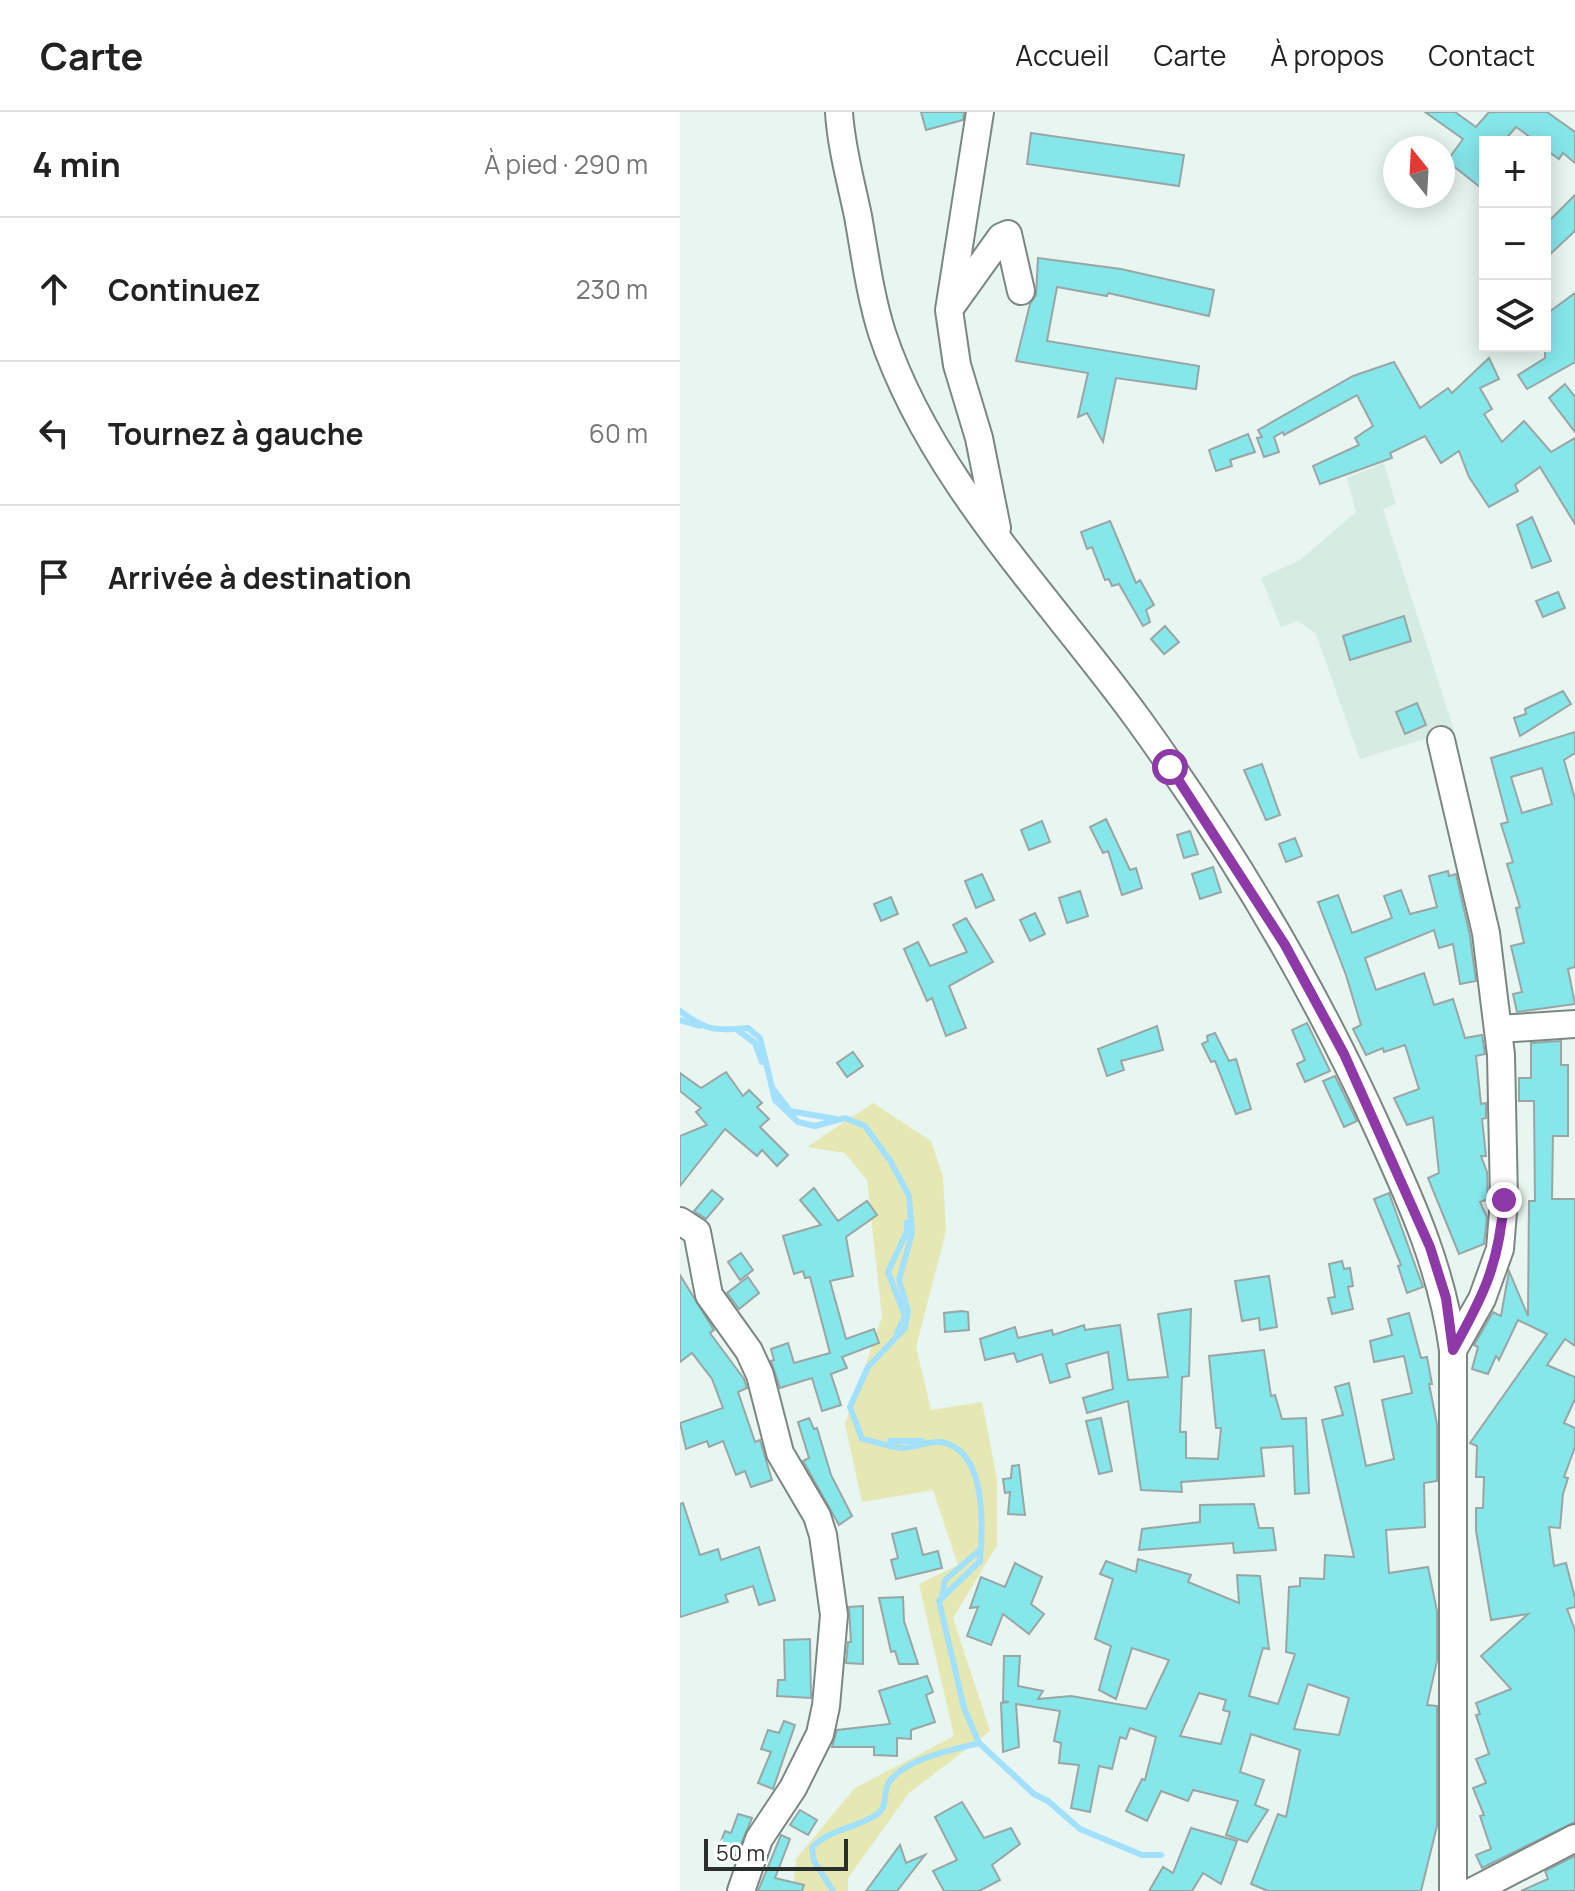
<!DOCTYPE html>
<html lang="fr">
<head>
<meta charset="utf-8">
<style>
	body { margin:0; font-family:Manrope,sans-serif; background:#f2f2f2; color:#222 }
	.controls { position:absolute; right:24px; top:24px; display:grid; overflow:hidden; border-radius:0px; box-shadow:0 4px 20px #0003 }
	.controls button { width:72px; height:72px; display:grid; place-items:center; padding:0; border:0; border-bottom:2px solid #e0e0e0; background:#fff; color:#222; font:40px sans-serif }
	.compass { position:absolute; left:703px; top:24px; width:72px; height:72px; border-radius:50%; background:#fff; box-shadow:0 4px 20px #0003; rotate:342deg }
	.scale { position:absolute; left:24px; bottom:20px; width:144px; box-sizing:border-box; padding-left:8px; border:4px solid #2a2f2d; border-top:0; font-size:22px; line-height:28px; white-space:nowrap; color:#2a2f2d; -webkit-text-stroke:6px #fff; paint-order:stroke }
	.stop { position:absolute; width:24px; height:24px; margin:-18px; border:6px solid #8d39a7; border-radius:50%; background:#fff }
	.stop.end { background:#8d39a7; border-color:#fff; box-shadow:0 2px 8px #0008 }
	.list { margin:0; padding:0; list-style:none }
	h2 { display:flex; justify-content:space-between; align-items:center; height:104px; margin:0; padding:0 32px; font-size:34px }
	h2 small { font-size:26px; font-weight:400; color:#767676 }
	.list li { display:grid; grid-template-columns:52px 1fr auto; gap:24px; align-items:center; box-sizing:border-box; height:144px; padding:0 32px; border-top:2px solid #e0e0e0 }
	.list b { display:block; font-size:30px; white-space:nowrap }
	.list em { font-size:26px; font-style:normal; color:#767676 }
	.icon { flex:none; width:44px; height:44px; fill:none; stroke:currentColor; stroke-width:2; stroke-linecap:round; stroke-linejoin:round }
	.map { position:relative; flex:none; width:895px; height:1779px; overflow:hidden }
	header { display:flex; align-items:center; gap:48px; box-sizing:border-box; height:112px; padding:0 40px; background:#fff; border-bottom:2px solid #e0e0e0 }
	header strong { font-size:38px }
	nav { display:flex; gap:44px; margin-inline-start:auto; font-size:28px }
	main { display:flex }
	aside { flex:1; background:#fff }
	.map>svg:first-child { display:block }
	.built { fill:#d6ece3 }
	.green { fill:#e5e8b2 }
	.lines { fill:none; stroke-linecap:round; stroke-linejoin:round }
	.stream { stroke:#a3e0fd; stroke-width:6 }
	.building { fill:#86e7eb; stroke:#98a6a6; stroke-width:2; fill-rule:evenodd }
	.minor-casing { stroke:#7b8782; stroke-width:30 }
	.minor { stroke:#fff; stroke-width:26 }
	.route { stroke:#8d39a7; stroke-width:10 }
</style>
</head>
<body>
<header>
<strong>Carte</strong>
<nav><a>Accueil</a><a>Carte</a><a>À propos</a><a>Contact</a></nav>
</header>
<main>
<aside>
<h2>4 min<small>À pied · 290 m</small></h2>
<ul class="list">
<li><svg class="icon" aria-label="ahead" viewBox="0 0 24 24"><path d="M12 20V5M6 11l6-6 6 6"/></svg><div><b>Continuez</b></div><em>230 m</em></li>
<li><svg class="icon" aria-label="left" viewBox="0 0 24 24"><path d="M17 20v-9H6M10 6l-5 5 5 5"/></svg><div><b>Tournez à gauche</b></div><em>60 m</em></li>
<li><svg class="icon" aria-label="arrive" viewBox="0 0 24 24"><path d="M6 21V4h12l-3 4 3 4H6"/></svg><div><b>Arrivée à destination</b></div></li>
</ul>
</aside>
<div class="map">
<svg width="895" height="1779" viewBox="0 0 895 1779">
	<rect width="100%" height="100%" fill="#e8f5f0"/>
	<!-- built -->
	<path class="built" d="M704 351 716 392 703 397 774 618 680 647 636 522 618 509 601 515 581 466 620 448 676 400 667 366Z"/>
	<!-- green -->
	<path class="green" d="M193 991 251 1029 263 1065 266 1119 236 1235 251 1298 302 1290 317 1367V1433L273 1506 310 1619 229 1681 168 1766V1779H113L116 1747 175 1676 274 1624 239 1472 278 1453 253 1378 182 1390 165 1312 202 1205 187 1068 165 1041 127 1035Z"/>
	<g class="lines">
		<!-- stream -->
		<g class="stream">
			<path d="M0 899C27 919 35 919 68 916L80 926 95 988 118 1010 135 1014 165 1006 185 1014 211 1050 229 1084 232 1121 219 1168 228 1199 225 1216 188 1255 170 1295 182 1327C195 1329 211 1336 224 1336 235 1335 249 1329 260 1330 307 1337 303 1415 300 1449L259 1489 284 1596 299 1631 354 1682 368 1689 400 1717 462 1743H481"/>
			<path d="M0 908 20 914"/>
			<path d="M59 919 75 931 82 950"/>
			<path d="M94 978 110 999 156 1007"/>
			<path d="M217 1221 225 1204 208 1160 227 1119V1110"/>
			<path d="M210 1329H242"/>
			<path d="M262 1485 265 1468 301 1437"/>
			<path d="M153 1779 134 1749 132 1736C147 1718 176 1716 196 1703 209 1695 202 1681 209 1670 227 1646 272 1638 299 1631"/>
		</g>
	</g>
	<!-- building -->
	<g class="building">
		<path d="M241 0H284L283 8 246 18Z"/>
		<path d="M745 0H775L796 15 809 0H867L895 20V51L883 41 879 47 866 38 865 30H857L836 15 823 30H805V79L767 49 783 27Z"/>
		<path d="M351 21 504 43 499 74 347 52Z"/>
		<path d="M895 83V119L865 147V113Z"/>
		<path d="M358 146 441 157 534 178 529 204 428 181 427 184 377 175 367 229 519 254 516 277 436 266 423 330 407 301 398 305 408 261 336 249 350 192 356 183Z"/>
		<path d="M895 181V250L847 277 838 263 865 246V203Z"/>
		<path d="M809 246 819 267 800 276 812 297 804 302 822 330 844 309 871 340 895 326V412L860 355 835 373 838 379 809 395 789 365 779 339 761 351 745 324 710 341 712 346 640 372 633 354 679 333 675 326 693 314 677 283 604 323 603 320 594 325 599 340 584 345 577 326 582 325 578 318 673 264 714 250 740 296 768 276 772 281Z"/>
		<path d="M885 272 895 285V320L869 286Z"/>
		<path d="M568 322 575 340 550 348 552 354 536 359 529 338Z"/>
		<path d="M852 405 871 449 852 456 837 413Z"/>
		<path d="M430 409 456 471 460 468 474 493 466 498 470 510 463 514 439 472 432 474 429 467 425 468 412 435 407 437 401 420Z"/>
		<path d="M878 480 885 496 863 505 856 489Z"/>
		<path d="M724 504 731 529 670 548 663 524Z"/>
		<path d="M485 514 499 530 484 542 471 527Z"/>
		<path d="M883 579 891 592 840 624 834 606 846 602 845 597Z"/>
		<path d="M737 591 746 613 725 622 716 600Z"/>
		<path d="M895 620V641L884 648 895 687V855L888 857 895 892 837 900 833 882 842 880 831 834 844 831 836 796 840 795 827 752 833 750 821 712 828 710 811 646ZM862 656 872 692 842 701 831 665Z"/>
		<path d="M582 652 600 703 586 708 564 658Z"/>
		<path d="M426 707 450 758 456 756 462 776 442 783 428 739 423 741 410 715Z"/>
		<path d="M362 709 370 730 349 738 341 718Z"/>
		<path d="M510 719 518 742 504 746 497 723Z"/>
		<path d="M615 726 622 744 606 750 599 732Z"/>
		<path d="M533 755 541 780 520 787 512 762Z"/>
		<path d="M768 759 769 764 776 762 790 824 796 869 780 872 773 832 759 836 754 818 685 846 696 878 744 861 754 893 773 887 785 926 802 923 805 942 796 944 801 992 806 991V1006L802 1007 806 1044H801L807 1060 808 1087 800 1090 807 1105 804 1132 779 1142 748 1066 759 1061 753 1005 727 1013 714 986 739 977 725 933 704 940 703 936 686 943 673 917 681 913 666 863 638 790 658 783 672 821 712 806 704 784 721 778 730 802 757 795 749 764Z"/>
		<path d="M302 762 314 788 296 796 285 769Z"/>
		<path d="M400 779 408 804 387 811 379 786Z"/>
		<path d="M211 785 218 802 201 809 194 792Z"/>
		<path d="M355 801 365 822 350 829 340 808Z"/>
		<path d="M286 806 313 850 269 874 286 916 266 924 252 886 247 889 224 837 238 830 250 854 287 840 273 813Z"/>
		<path d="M627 911 650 959 625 970 617 952 625 948 612 918Z"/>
		<path d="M477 914 483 938 441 949 444 958 427 964 418 937Z"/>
		<path d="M535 921 549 949 556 947 571 997 556 1002 535 949 531 950 522 932 528 929 527 924Z"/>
		<path d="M881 929V953H888V1024H873L872 1087H895V1234L885 1227 867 1253 895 1265V1287L884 1311 895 1316V1335L884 1365 888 1366 883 1382 880 1416 869 1415 874 1454 886 1451 895 1486V1495L887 1497 895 1518V1710L802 1756 796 1743 811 1737 800 1704 804 1703 793 1676 806 1671 796 1647 809 1642 796 1603 800 1602 796 1591 831 1577 801 1544 848 1502 811 1508 796 1419V1396H803L804 1365H796L797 1334 790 1331 867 1222 838 1208 819 1248 816 1244 808 1262 792 1257 798 1235 794 1233 813 1200 821 1204 829 1159 848 1204 849 1089H855L854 989H839V966H851V931Z"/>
		<path d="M173 940 183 954 167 965 157 951Z"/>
		<path d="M46 960 63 984 69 978 82 991 77 995 89 1007 80 1015 108 1043 97 1054 82 1038 77 1044 45 1017 0 1074V1024L27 1013 16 1000 21 996 0 979V961L21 976Z"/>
		<path d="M655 964 677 1009 664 1015 643 969Z"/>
		<path d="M134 1076 158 1109 187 1089 197 1103 166 1125 173 1164 150 1169 166 1227 194 1217 199 1231 162 1245 167 1256 151 1262 161 1293 142 1299 132 1266 100 1276 91 1249 94 1248 91 1237 108 1231 114 1251 150 1241 130 1165 125 1166 123 1159 114 1162 103 1124 141 1113 120 1088Z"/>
		<path d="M32 1078 43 1087 26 1107 14 1099Z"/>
		<path d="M709 1081 743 1175 727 1181 718 1154 721 1153 694 1087Z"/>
		<path d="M61 1141 73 1158 60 1168 48 1150Z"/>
		<path d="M662 1149 664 1157 670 1156 673 1174 668 1175 673 1197 652 1202 648 1186 655 1185 649 1152Z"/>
		<path d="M0 1163 34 1218 30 1221 64 1267 67 1276 58 1280 75 1330 80 1328 92 1368 71 1375 65 1359 56 1363 43 1329 29 1335 27 1329 6 1337 0 1311 43 1296 32 1267 12 1241 0 1250Z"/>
		<path d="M589 1164 597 1215 580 1218 579 1206 562 1209 555 1169Z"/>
		<path d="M68 1165 79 1181 59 1197 47 1181Z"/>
		<path d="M511 1197 509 1264 502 1265 500 1320H506V1346L538 1347 541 1316H536L529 1244 584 1238 591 1284 595 1283 602 1307 626 1306 629 1381 615 1382 613 1334 581 1336 584 1364 501 1370 502 1380 461 1378 448 1289 407 1301 403 1286 433 1277 428 1240 386 1252 390 1265 370 1271 362 1242 337 1250 334 1241 305 1248 300 1227 335 1215 338 1226 372 1218 373 1223 404 1213 405 1218 440 1213 448 1268 488 1265 478 1202Z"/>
		<path d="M282 1199 288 1200 289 1218 265 1220 264 1201Z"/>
		<path d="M729 1201 741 1246 747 1245 752 1272H749L757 1312V1369L744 1371 745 1415 706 1418 709 1461 748 1455 757 1499V1549L747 1593 757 1594V1714L741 1779H588L571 1772 598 1702 606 1705 620 1638 571 1622 560 1660 584 1668 575 1693 588 1698 567 1730 546 1723 558 1689 513 1678 508 1689 481 1679 467 1709 446 1699 462 1667 465 1668 476 1625 450 1616 446 1627 440 1625 432 1657 419 1654 410 1700 391 1696 399 1653 379 1651 381 1631 374 1629 380 1599 336 1592 339 1635 323 1640 321 1591 329 1590 323 1589 324 1544H340L338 1574 363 1579 358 1587 391 1584 466 1597 489 1548 452 1536 436 1587 419 1578 431 1534 415 1527 433 1467 420 1462 426 1449 456 1460 458 1447 511 1463 508 1470 559 1491 557 1463 580 1464 589 1537 583 1536 569 1584 598 1592 615 1542 606 1540 609 1475 620 1474V1466L644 1467 645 1443 674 1445 642 1308 663 1303 655 1275 669 1271 686 1354 714 1347 702 1288 732 1281 724 1244 694 1250 690 1229 712 1223 708 1207ZM628 1572 669 1586 659 1623 614 1617ZM519 1581 546 1588 543 1598 550 1600 541 1632 500 1624Z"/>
		<path d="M129 1306 134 1317 137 1316 151 1363 172 1404 159 1413 123 1349 129 1346 118 1310Z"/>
		<path d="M421 1306 432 1359 419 1362 406 1309Z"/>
		<path d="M339 1353 342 1379 345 1403 328 1402 330 1380 325 1381 323 1367 331 1366 332 1354Z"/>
		<path d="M3 1391 20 1443 38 1437 41 1448 79 1435 95 1488 79 1493 73 1474 45 1483 48 1490 0 1505V1392Z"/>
		<path d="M574 1392 579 1416H593L596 1438 554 1441 553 1431 459 1438 462 1417 520 1410V1393Z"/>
		<path d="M236 1416 243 1443 258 1439 262 1456 216 1467 211 1448 218 1446 212 1422Z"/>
		<path d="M335 1451 362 1465 351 1492 364 1502 349 1522 323 1502 311 1533 287 1524 298 1495 290 1496 301 1465 325 1475Z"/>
		<path d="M223 1485 224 1509 238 1552H219L215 1539 211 1540 199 1486Z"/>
		<path d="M183 1494V1552L166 1551 168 1530H171L169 1495Z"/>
		<path d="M130 1527 131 1586 97 1584 98 1568H105L104 1528Z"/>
		<path d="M247 1564 253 1580 246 1583 255 1610 231 1618V1627L217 1626V1644L194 1643V1635H152L157 1618 210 1612 199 1579Z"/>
		<path d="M104 1609 115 1613 93 1677 78 1671 91 1640 81 1637 88 1618 99 1621Z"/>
		<path d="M282 1690 304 1726 331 1716 340 1732 312 1753 320 1768 299 1779H264L253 1759 277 1748 255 1705Z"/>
		<path d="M120 1698 137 1708 128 1723 110 1713Z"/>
		<path d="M58 1702 72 1706 56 1744 38 1737 45 1719 51 1721Z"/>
		<path d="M511 1716 557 1729 541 1772 523 1761 512 1779H469L483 1755 493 1761Z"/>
		<path d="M101 1723 110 1727 95 1766 124 1773 122 1779H78Z"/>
		<path d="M220 1733 226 1751 245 1743 217 1779H186Z"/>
		<path d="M895 1744V1779H841L868 1767 865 1759Z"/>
	</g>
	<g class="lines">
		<!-- minor casing -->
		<g class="minor-casing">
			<g id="minor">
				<path d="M159 0C161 35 171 70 178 104 185 143 190 183 202 221 250 366 370 486 458 607 551 736 634 875 699 1019 733 1093 762 1158 773 1238V1779"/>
				<path d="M300 0 269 198 277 253 299 326 317 416"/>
				<path d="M273 192 321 125 328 122 341 179"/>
				<path d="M761 628 806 821 821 943 824 1088 820 1137 802 1187 773 1238"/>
				<path d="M819 917 895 912"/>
				<path d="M0 1109 17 1120 29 1183 69 1239 80 1263 100 1341 137 1404 143 1423 154 1503 146 1594 140 1622 113 1676 79 1727 61 1779"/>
				<path d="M793 1779 895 1726"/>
			</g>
		</g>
		<!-- minor -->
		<use href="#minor" class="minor"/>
	</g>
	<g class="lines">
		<!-- route -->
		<path class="route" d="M490 655 605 833 664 942 750 1135 766 1186 773 1238C804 1183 819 1152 824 1088"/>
	</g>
</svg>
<div class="controls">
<button>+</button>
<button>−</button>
<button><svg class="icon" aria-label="layers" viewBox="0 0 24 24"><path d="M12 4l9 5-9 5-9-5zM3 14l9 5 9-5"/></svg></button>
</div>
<svg class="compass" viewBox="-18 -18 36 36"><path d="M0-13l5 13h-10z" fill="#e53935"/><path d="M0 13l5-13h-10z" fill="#767676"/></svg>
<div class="scale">50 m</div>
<div class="stop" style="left:490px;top:655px"></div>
<div class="stop end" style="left:824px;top:1088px"></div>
</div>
</main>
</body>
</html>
